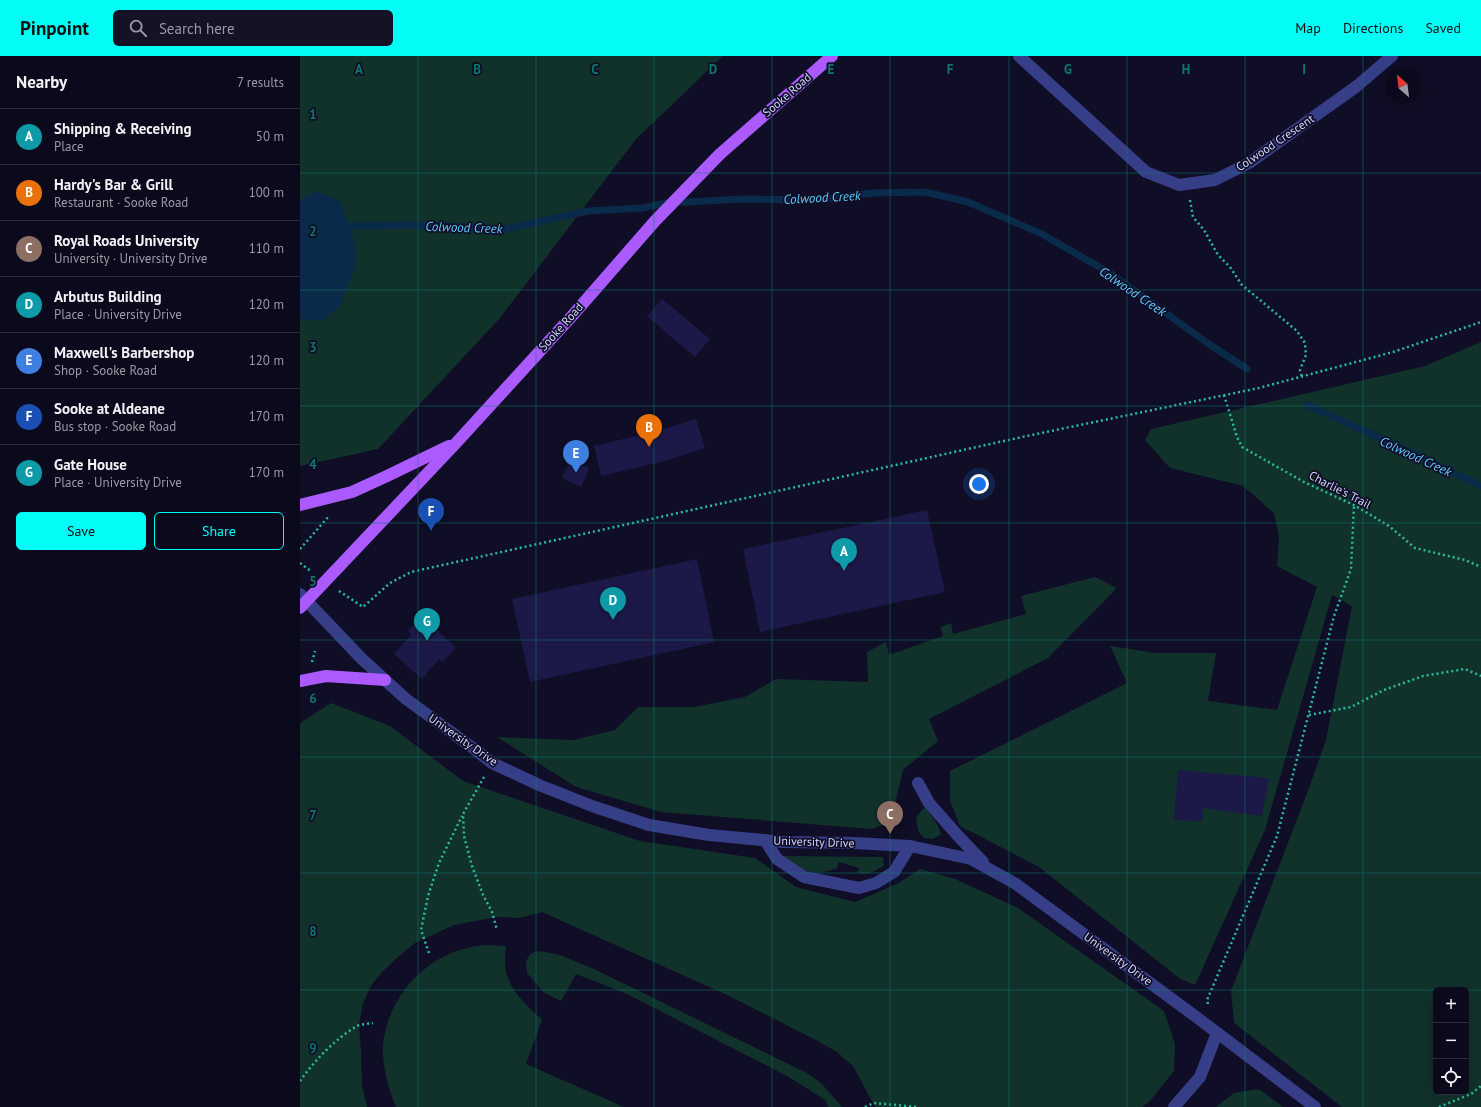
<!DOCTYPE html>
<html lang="en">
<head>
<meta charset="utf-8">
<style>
	body { margin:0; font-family:"PT Sans",sans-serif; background:#141325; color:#f1f3f6 }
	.controls { position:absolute; right:12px; bottom:12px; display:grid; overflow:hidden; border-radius:6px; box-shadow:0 4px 16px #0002 }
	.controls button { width:36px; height:36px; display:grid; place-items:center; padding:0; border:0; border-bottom:1px solid #2b2b3b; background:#0b0a1c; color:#f1f3f6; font:20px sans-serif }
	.compass { position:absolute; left:1085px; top:12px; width:36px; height:36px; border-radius:50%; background:#0b0a1c; box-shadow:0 4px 16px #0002; rotate:332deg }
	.you { position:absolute; left:679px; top:428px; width:14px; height:14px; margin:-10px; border:3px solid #fff; border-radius:50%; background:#1a73e8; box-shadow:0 0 0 6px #1a73e833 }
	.badge { display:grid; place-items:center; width:26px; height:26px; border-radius:50%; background:#00fef6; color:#fff; font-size:13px; font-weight:700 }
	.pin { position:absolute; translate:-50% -33px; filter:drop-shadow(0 1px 2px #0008) }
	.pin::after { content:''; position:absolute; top:21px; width:14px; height:12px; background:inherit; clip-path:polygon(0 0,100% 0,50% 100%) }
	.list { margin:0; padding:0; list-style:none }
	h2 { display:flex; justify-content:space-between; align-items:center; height:52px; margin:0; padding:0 16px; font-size:17px }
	h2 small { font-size:13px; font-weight:400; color:#9a9aa3 }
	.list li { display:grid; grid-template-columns:26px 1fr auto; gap:12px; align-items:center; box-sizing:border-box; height:56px; padding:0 16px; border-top:1px solid #2b2b3b }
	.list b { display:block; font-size:15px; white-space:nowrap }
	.list p { margin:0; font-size:13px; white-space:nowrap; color:#9a9aa3 }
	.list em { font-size:13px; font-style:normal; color:#9a9aa3 }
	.actions { display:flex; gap:8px; padding:12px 16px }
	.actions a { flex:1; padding:9px 0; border:1px solid #00fef6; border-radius:6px; text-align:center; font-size:14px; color:#00fef6 }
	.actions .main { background:#00fef6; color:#111 }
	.icon { flex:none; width:22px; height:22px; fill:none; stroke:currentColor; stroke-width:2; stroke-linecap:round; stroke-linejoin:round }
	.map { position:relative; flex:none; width:1181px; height:1051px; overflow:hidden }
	header { display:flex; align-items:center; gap:24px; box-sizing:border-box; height:56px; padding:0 20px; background:#00fef6; color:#111 }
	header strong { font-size:19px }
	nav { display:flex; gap:22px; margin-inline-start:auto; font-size:14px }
	.search { width:280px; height:36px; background:#141325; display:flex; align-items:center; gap:10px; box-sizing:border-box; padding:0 14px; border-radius:6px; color:#9a9aa3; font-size:15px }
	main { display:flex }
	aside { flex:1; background:#0b0a1c }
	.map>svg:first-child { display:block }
	.green { fill:#11312b; fill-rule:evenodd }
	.water { fill:#0a2a4a }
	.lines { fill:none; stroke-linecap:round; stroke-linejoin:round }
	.stream { stroke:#0a2a4a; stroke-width:7 }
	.building { fill:#1c1948 }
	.path { stroke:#29bda0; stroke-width:2.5; stroke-dasharray:2 3; stroke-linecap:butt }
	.minor { stroke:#373e88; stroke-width:12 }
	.major { stroke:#ab5aff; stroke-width:12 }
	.grid { fill:none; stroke:#0f766e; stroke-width:1; stroke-opacity:0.55 }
	.labels { text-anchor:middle; stroke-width:3.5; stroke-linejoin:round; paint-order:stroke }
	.street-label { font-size:12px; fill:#d3d4ff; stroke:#0f0e26 }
	.water-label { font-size:13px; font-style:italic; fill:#61cbff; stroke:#0f0e26 }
	.grid-label { font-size:13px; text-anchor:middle; font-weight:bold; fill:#0f766e; stroke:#0f0e26; stroke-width:3.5; stroke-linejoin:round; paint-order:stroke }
</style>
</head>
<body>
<header>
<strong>Pinpoint</strong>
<div class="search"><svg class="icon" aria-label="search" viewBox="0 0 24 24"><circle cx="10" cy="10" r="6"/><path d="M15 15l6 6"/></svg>Search here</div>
<nav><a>Map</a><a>Directions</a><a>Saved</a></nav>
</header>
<main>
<aside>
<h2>Nearby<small>7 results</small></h2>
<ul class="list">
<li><span class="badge" style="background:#0f9aa8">A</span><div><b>Shipping &amp; Receiving</b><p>Place</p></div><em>50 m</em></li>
<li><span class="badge" style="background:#e8710a">B</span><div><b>Hardy's Bar &amp; Grill</b><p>Restaurant · Sooke Road</p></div><em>100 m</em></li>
<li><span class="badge" style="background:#8d6e63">C</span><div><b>Royal Roads University</b><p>University · University Drive</p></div><em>110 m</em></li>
<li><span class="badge" style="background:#0f9aa8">D</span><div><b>Arbutus Building</b><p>Place · University Drive</p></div><em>120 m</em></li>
<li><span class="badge" style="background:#3f7fe0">E</span><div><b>Maxwell's Barbershop</b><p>Shop · Sooke Road</p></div><em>120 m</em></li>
<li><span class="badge" style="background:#1a4fb4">F</span><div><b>Sooke at Aldeane</b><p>Bus stop · Sooke Road</p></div><em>170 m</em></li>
<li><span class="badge" style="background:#0f9aa8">G</span><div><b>Gate House</b><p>Place · University Drive</p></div><em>170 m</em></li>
</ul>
<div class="actions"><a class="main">Save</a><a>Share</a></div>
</aside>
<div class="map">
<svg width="1181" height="1051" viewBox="0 0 1181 1051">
	<rect width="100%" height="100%" fill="#0f0e26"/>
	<!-- green -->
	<g class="green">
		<path d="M0 0H423L336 83 200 262 78 393 0 410Z"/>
		<path d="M1181 286V1051H1042L934 967 931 935 1009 732 1026 684 1052 550 1032 539 965 774 895 929 879 922 739 811 660 770 650 745V715L827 627 810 590 856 597H916L908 645 977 654 1017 531 977 510 979 480 974 457 943 430 870 412 845 384 851 373 1125 310ZM1136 934H1166V1036H1136Z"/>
		<path d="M795 521 817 532 748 602 629 663 638 685 603 714 596 744 585 768 572 773 361 756 276 731 197 681 273 684 315 674 338 651H394L445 641 476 623 568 626 567 596 586 586 589 599 643 580 640 571 651 567 653 578 726 558 721 540Z"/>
		<path d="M31 647 90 670 163 725 340 785 455 802 496 831 555 846 599 827 620 813 655 823 718 852 864 955 875 988 874 1015 849 1046 842 1051H575L553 1010 537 996 516 984 427 939 242 856 219 862 197 861 154 869 115 887 99 900 83 915 72 928 63 947 59 969 61 995 62 1030 67 1051H0V667Z"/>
		<path d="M625 751 637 768 641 778 633 783 624 782 618 775 616 761Z"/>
		<path d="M482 800 583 801 584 809C575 816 568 819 557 817L559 812 539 806 537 812C513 821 502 816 482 800Z"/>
		<path d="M186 889 206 890C200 926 218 941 242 964L226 1008 324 1051H96C88 1031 82 1010 83 989 87 944 123 901 168 892 174 890 180 890 186 889Z"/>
		<path d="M240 895 260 899 294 913 507 1017 522 1028 542 1051H529L525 1044 489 1021 327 938 276 918 261 945 243 936 227 917 226 905 231 897Z"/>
		<path d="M959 1033 983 1051H916L934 1037Z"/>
	</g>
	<!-- water -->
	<path class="water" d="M16 135 40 145 56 190V208L40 250 22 265 0 263V144Z"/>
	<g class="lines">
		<!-- stream -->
		<g class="stream">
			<path d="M50 170 129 169 206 173 288 155 342 152 366 147 443 143 519 144 572 137 625 136 668 146 742 178 813 219 906 286 947 313"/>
			<path d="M1007 349 1102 392 1181 430"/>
		</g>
	</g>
	<!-- building -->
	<g class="building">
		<path d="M362 243 410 283 395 301 347 260Z"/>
		<path d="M396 363 405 392 365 405 301 420 294 390 357 375Z"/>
		<path d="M270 404 289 412 281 431 262 422Z"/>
		<path d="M627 454 645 536 460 576 443 493Z"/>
		<path d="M397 503 414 586 230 626 212 543Z"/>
		<path d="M121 560 156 591 143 606 139 603 122 623 94 598 111 579 108 575Z"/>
		<path d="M878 714 969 722 962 760 903 752 902 765 874 764Z"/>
	</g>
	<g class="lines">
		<!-- path -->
		<g class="path">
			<path d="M890 144 893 161 904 174 918 199 930 211 942 229 997 275 1005 287 1006 299 1000 314 1002 321"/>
			<path d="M924 339 937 381 942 391 1004 426 1054 449 1089 470 1115 492 1165 504 1181 511"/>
			<path d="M0 493 29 460"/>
			<path d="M0 507 12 516"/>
			<path d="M39 535 63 551 90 527 111 516 722 381 959 332 1093 296 1181 266"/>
			<path d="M12 606 15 595"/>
			<path d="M1009 659 1051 651 1084 634 1123 620 1165 613 1181 620"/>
			<path d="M184 721 163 758 164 780 172 810 183 839 192 856 197 874"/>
			<path d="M129 897 121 874 128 840 139 807 162 760"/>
			<path d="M908 948 907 944 977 780 1034 560 1051 513 1054 449"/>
			<path d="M0 1025C15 1004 35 983 57 970 62 968 68 968 73 967"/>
			<path d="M565 1051 574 1047 618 1051"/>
			<path d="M1139 1051 1171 1038 1181 1030"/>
		</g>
		<!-- minor -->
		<g class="minor">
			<path d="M719 0 846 116 879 129 915 124 949 107 1057 30 1092 0"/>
			<path d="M0 538 61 602 85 624 106 643 173 692 192 707 239 729 292 750 349 769 409 779 484 786 554 787 610 790 671 803 716 828 895 960 1015 1051"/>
			<path d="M618 727 629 747 659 781 683 806"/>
			<path d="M465 784 477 803 504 821 559 832 576 827 594 816 610 790"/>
			<path d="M874 1051 900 1021 917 977"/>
		</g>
		<!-- major -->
		<g class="major">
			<path d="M0 449 52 436 87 420 149 390"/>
			<path d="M0 552 157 386 272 260 355 165 420 98 532 0"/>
			<path d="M0 625 26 620 85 624"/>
		</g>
	</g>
	<!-- grid -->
	<path class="grid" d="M118 0V1051M236 0V1051M354 0V1051M472 0V1051M590 0V1051M709 0V1051M827 0V1051M945 0V1051M1063 0V1051M0 117H1181M0 234H1181M0 350H1181M0 467H1181M0 584H1181M0 701H1181M0 817H1181M0 934H1136M1166 934H1181"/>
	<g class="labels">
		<!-- street labels -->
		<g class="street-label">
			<text transform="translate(487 39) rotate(-41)" y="4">Sooke Road</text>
			<text transform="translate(975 87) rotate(-34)" y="4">Colwood Crescent</text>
			<text transform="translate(261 271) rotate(-48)" y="4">Sooke Road</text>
			<text transform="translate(1040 434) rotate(27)" y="4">Charlie's Trail</text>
			<text transform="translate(163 684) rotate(35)" y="4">University Drive</text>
			<text transform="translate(514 786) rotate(2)" y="4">University Drive</text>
			<text transform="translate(818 903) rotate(36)" y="4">University Drive</text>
		</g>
		<!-- water labels -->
		<g class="water-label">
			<text transform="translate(522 141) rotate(-3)" y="5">Colwood Creek</text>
			<text transform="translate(164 171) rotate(2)" y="5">Colwood Creek</text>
			<text transform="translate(833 235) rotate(34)" y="5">Colwood Creek</text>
			<text transform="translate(1116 400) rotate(25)" y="5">Colwood Creek</text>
		</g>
	</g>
	<g class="grid-label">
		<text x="59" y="18">A</text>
		<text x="177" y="18">B</text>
		<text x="295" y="18">C</text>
		<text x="413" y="18">D</text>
		<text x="531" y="18">E</text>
		<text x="650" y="18">F</text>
		<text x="768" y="18">G</text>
		<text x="886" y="18">H</text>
		<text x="1004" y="18">I</text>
		<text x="13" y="63">1</text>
		<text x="13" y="180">2</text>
		<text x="13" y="296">3</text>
		<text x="13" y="413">4</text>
		<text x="13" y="530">5</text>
		<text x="13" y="647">6</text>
		<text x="13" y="764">7</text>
		<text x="13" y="880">8</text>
		<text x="13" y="997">9</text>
	</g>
</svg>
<div class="controls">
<button>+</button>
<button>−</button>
<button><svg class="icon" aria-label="locate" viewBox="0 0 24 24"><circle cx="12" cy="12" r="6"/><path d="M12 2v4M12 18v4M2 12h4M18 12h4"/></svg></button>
</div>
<svg class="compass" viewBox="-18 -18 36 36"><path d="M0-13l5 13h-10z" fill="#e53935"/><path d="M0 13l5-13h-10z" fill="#9a9aa3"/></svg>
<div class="you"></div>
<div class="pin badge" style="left:544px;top:515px;background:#0f9aa8">A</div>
<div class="pin badge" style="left:349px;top:391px;background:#e8710a">B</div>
<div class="pin badge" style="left:590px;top:778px;background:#8d6e63">C</div>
<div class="pin badge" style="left:313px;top:564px;background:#0f9aa8">D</div>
<div class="pin badge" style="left:276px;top:417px;background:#3f7fe0">E</div>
<div class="pin badge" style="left:131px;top:475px;background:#1a4fb4">F</div>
<div class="pin badge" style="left:127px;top:585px;background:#0f9aa8">G</div>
</div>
</main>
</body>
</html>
